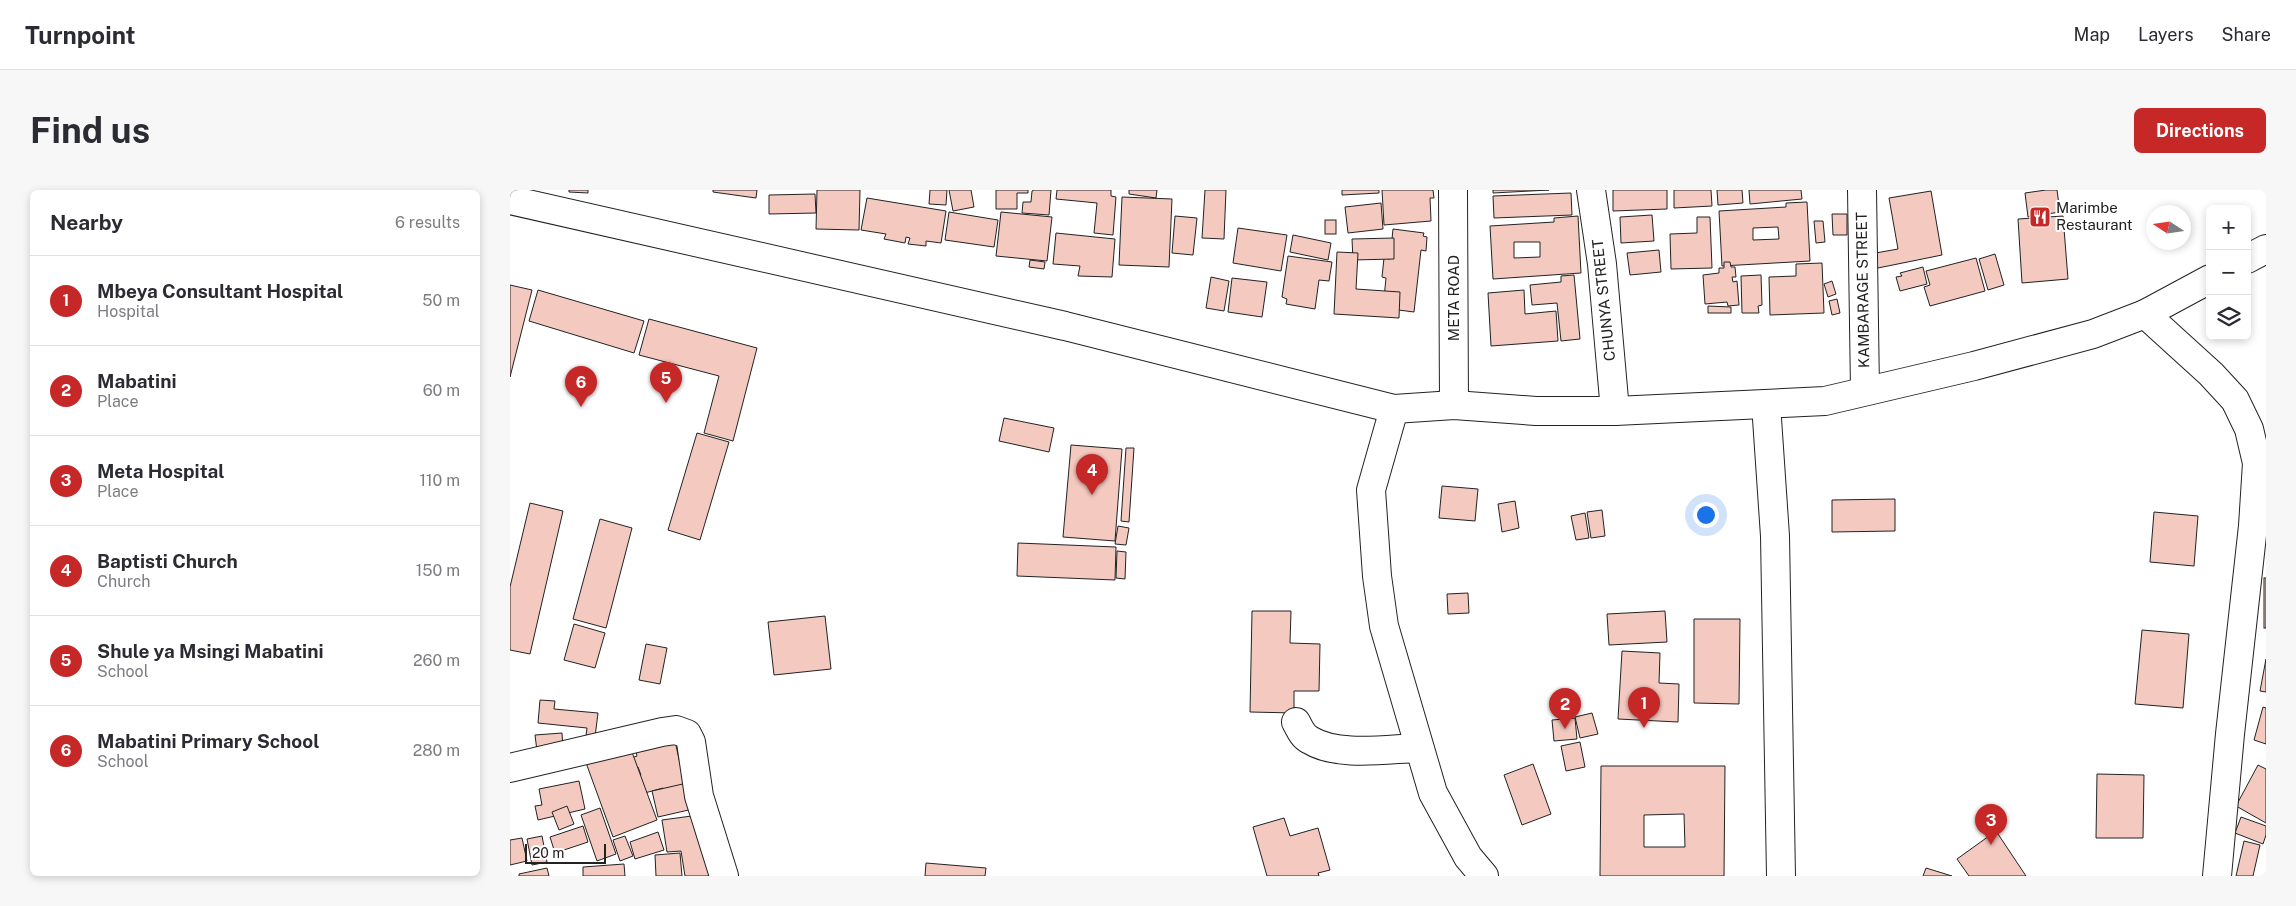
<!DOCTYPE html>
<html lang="en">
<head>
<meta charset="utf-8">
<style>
	body { margin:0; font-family:"Public Sans",sans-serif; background:#f7f7f7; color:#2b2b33 }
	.controls { position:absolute; right:15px; top:15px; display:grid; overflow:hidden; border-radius:8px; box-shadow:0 2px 8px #0003 }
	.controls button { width:45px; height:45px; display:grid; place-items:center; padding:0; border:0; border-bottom:1px solid #e1e1e2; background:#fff; color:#2b2b33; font:25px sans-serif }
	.compass { position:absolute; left:1636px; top:15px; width:45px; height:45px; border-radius:50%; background:#fff; box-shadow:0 2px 8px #0003; rotate:282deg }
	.scale { position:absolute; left:15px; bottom:12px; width:81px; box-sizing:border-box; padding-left:5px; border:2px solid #222; border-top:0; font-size:14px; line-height:18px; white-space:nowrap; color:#222; -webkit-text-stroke:4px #fff; paint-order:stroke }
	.you { position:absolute; left:1195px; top:324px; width:18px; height:18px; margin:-12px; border:4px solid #fff; border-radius:50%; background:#1a73e8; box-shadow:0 0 0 8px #1a73e833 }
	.badge { display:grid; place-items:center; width:32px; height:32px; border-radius:50%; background:#c62828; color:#fff; font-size:16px; font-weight:700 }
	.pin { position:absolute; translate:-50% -41px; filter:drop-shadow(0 1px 2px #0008) }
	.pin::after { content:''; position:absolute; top:26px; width:18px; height:15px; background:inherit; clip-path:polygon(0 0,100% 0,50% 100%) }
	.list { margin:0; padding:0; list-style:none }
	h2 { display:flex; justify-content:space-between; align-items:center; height:65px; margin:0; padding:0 20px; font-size:21px }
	h2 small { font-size:16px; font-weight:400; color:#7c7c81 }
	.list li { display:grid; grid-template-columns:32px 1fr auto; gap:15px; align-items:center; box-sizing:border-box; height:90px; padding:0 20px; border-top:1px solid #e1e1e2 }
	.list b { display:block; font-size:19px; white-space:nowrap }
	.list p { margin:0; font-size:16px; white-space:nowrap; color:#7c7c81 }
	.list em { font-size:16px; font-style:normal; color:#7c7c81 }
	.icon { flex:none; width:28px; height:28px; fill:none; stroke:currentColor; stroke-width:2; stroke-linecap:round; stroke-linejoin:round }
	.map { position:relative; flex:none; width:1756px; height:686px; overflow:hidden; border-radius:8px }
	header { display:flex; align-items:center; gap:30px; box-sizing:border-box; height:70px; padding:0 25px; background:#fff; border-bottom:1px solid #e1e1e2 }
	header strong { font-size:24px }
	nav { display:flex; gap:28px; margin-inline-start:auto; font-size:18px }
	.intro { display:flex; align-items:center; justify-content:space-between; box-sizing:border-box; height:120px; padding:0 30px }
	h1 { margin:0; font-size:35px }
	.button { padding:12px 22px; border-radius:8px; background:#c62828; color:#fff; font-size:18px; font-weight:700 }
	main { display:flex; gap:30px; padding:0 30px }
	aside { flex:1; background:#fff; border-radius:8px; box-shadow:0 2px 8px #0003 }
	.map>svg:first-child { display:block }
	.building { fill:#f3c9c0; stroke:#222; fill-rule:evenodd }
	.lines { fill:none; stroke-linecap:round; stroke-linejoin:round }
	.minor-casing { stroke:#222; stroke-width:30 }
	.major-casing { stroke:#222; stroke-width:30 }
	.minor { stroke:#fff; stroke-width:28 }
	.major { stroke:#fff; stroke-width:28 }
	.labels { text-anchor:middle; stroke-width:4; stroke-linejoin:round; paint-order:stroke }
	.poi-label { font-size:15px; fill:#222; stroke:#fff; text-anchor:start }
	.street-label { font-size:15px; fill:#222; stroke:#fff }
</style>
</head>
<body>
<header>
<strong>Turnpoint</strong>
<nav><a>Map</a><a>Layers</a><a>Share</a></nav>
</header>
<div class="intro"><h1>Find us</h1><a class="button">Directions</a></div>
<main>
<aside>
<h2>Nearby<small>6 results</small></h2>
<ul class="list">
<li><span class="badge">1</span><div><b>Mbeya Consultant Hospital</b><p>Hospital</p></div><em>50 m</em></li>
<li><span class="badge">2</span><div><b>Mabatini</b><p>Place</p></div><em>60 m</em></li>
<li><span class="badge">3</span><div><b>Meta Hospital</b><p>Place</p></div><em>110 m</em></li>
<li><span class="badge">4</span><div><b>Baptisti Church</b><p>Church</p></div><em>150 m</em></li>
<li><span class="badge">5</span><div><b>Shule ya Msingi Mabatini</b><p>School</p></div><em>260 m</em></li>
<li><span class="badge">6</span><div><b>Mabatini Primary School</b><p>School</p></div><em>280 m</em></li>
</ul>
</aside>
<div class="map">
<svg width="1756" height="686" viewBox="0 0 1756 686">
	<rect width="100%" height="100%" fill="#fff"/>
	<!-- building -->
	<g class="building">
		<path d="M59 0H78V3L59 2Z"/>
		<path d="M203 0H247L246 8 203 2Z"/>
		<path d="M307 0H350L349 40 306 39Z"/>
		<path d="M420 0H437L436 15 419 14Z"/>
		<path d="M439 0H461L464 17 443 21Z"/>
		<path d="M486 0H518V3H507V19H486Z"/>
		<path d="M524 0H541L539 25 512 23 513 12H521L522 1Z"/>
		<path d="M547 0H601V6L606 7 603 45 584 43 587 13 546 9Z"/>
		<path d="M619 0H647L646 8 619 4Z"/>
		<path d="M695 0H716L714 49 692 48Z"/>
		<path d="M832 0H869V3L832 5Z"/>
		<path d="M872 0H923L924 8H920L921 31 874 35Z"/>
		<path d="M983 0H1039L983 3Z"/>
		<path d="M1103 0H1157V19L1103 21Z"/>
		<path d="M1164 0H1201L1202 16 1164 18Z"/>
		<path d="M1207 0H1232L1233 13 1208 15Z"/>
		<path d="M1239 0H1291L1292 9 1240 14Z"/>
		<path d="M1536 0H1547L1550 22 1518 27 1515 3Z"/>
		<path d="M1421 1 1432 65 1363 79 1360 64 1388 59 1379 8Z"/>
		<path d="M1061 3 1062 25 984 28 983 6Z"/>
		<path d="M305 4 306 23 259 24V5Z"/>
		<path d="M612 7 662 9 659 77 609 75Z"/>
		<path d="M357 8 436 21 431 53 416 51V56L398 54 400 48 396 47 395 53 374 49 376 44 351 40Z"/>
		<path d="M1297 12 1300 71 1212 76 1209 21 1276 17V13ZM1268 37 1269 49 1243 50V38Z"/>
		<path d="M871 13 873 39 838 43 835 17Z"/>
		<path d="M439 22 488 30 484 57 435 50Z"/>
		<path d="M491 22 542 27 537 71 486 66Z"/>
		<path d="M1322 24H1337V45H1323Z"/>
		<path d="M1142 25 1144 51 1111 53 1110 27Z"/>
		<path d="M665 26 687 28 683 65 662 63Z"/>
		<path d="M1068 26 1071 83 983 89 980 36 1044 32V28ZM1004 52H1030V67L1004 68Z"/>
		<path d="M1553 26 1558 89 1512 93 1508 29Z"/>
		<path d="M1187 27H1200L1202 78 1161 79 1160 44 1187 43Z"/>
		<rect x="815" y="30" width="11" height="14"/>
		<path d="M1304 31H1313L1315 52 1306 53Z"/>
		<path d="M728 38 777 45 771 81 723 73Z"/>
		<path d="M883 39 914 43 913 46 917 47 916 61 911 60 904 122 873 118 876 88 872 87 874 68 880 69Z"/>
		<path d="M546 43 605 49 602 87 568 86 570 76 543 74Z"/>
		<path d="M783 45 821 53 818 70 780 62Z"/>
		<path d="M884 48V69L843 70 842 49Z"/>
		<path d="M1149 60 1151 82 1120 85 1117 63Z"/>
		<path d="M827 62 848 63 846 99 890 102 889 128 824 124Z"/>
		<path d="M1485 64 1494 95 1478 100 1469 69Z"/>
		<path d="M778 66 822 72 819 91 809 90 805 119 776 114 777 109 772 107Z"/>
		<path d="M1466 68 1475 101 1420 116 1414 97 1420 95 1416 81Z"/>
		<path d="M520 70 535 72 534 79 519 77Z"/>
		<path d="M1214 72H1220L1221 77H1225L1226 87H1222L1223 92 1227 91 1229 115 1218 116 1217 112 1195 114 1193 85 1209 83V78H1214Z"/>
		<path d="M1312 73 1314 123 1260 125 1259 87 1286 86V74Z"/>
		<path d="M1413 77 1417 94 1390 101 1386 87 1392 86 1390 83Z"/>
		<path d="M1064 85 1070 149 1051 151 1047 113 1022 115 1020 95 1051 92V86Z"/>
		<path d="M1251 85 1252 115 1248 116 1249 123H1232L1231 86Z"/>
		<path d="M701 87 719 91 714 121 696 118Z"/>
		<path d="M722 88 757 92 752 127 718 122Z"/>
		<path d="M1322 91 1326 104 1318 107 1314 94Z"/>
		<path d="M0 95 22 100 0 187Z"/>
		<path d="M28 100 134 131 124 163 19 131Z"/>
		<path d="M1014 100 1015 124 1046 121 1048 151 981 156 978 103Z"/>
		<path d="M1327 109 1330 123 1322 125 1319 111Z"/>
		<path d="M1198 116 1221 117V123H1198Z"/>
		<path d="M139 129 247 158 223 251 194 243 209 186 129 165Z"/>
		<path d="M494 228 544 238 539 262 489 251Z"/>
		<path d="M187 243 219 252 190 350 158 340Z"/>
		<path d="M561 255 612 259 605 351 553 347Z"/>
		<path d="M616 258H624L619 332 611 331Z"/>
		<path d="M932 296 968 299 965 331 929 328Z"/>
		<path d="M1385 309V341L1322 342V310Z"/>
		<path d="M1005 311 1009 338 992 342 988 314Z"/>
		<path d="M20 313 53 321 20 464 0 460V397Z"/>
		<path d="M1092 320 1095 346 1081 348 1077 322Z"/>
		<path d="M1644 322 1688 326 1684 376 1640 372Z"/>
		<path d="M1075 323 1079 348 1066 350 1061 326Z"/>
		<path d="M90 329 122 338 96 438 63 429Z"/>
		<path d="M608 336 619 338 616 355 605 354Z"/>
		<path d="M508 353 606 357 605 390 507 386Z"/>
		<path d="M607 361 616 362 615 389 606 388Z"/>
		<rect x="1754" y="388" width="2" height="50"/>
		<path d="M958 403 959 423 938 424 937 404Z"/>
		<path d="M742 421H781L780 453 810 454 809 501H784V523L740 522Z"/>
		<path d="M1155 421 1157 452 1099 455 1097 424Z"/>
		<path d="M315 426 321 479 264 485 258 432Z"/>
		<path d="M1184 429H1230L1229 514 1184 513Z"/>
		<path d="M64 434 95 443 85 478 54 470Z"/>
		<path d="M1632 440 1679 444 1673 518 1625 514Z"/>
		<path d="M136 454 157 458 150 494 129 490Z"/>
		<path d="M1112 461 1150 463 1149 493 1169 494 1168 532 1108 529Z"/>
		<path d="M1756 469V502L1750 501Z"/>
		<path d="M30 510 45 511 44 519 88 523 85 547 76 546 77 538 28 533Z"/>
		<path d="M1753 517 1756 518V554L1744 550Z"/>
		<path d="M1082 523 1088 544 1070 548 1065 527Z"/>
		<path d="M1065 528 1067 549 1044 551 1042 530Z"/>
		<path d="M52 543 53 559 27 561 25 545Z"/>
		<path d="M165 551 175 596 154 602 153 598 131 604 127 586 131 585 128 577 121 579 118 569 127 566 126 562Z"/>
		<path d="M1070 552 1075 577 1056 581 1051 556Z"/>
		<path d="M119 554 147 630 103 647 75 570Z"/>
		<path d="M1023 574 1041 624 1012 635 994 585Z"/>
		<path d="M1748 575 1756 579V633L1726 616Z"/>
		<path d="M1091 576H1215L1214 686H1090ZM1174 624 1175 657H1134V625Z"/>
		<path d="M1587 584 1634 585 1633 648H1586Z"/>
		<path d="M69 591 75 619 28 630 25 616 32 615 29 599Z"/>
		<path d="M177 593 183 619 148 627 142 601Z"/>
		<path d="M57 616 64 634 49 640 42 622Z"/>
		<path d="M90 618 106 664 87 671 71 625Z"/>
		<path d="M189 625 201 686H175L171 661 157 662 152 630Z"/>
		<path d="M1731 627 1756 636V645L1753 654 1725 643Z"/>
		<path d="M774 628 780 646 808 638 820 680 808 683 809 686H757L743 637Z"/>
		<path d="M73 636 78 652 45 663 40 647Z"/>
		<path d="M1486 641 1516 686H1459L1447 669Z"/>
		<path d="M148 642 154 660 125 669 120 652Z"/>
		<path d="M32 646 37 672 22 675 17 649Z"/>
		<path d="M115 646 123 666 110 671 103 650Z"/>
		<path d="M12 648 17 671 0 675V650Z"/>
		<path d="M1734 651 1750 655 1743 686H1726Z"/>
		<path d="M170 663 172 686H146L145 665Z"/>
		<path d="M416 673 476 678 475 686H415Z"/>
		<path d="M114 674 115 686H73V677Z"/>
		<path d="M37 678 39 686H9V684Z"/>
		<path d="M1416 678 1442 686H1413Z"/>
	</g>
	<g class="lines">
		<!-- minor casing -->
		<g class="minor-casing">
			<g id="minor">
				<path d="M943 0 944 215"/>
				<path d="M1081 0 1092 74 1105 221"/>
				<path d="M1352 0 1355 200"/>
				<path d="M1635 124 1701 184 1725 210 1739 239 1747 273 1743 336 1720 544 1707 686"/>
				<path d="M1256 214 1265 346 1271 686"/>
				<path d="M884 219 861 300 867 386 874 436 923 603 958 667 974 686"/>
				<path d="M786 532C790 539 792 546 800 550 827 567 877 559 908 558"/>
				<path d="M0 578 152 542 166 540 177 544 181 552 189 606 214 686"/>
			</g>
		</g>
		<!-- major casing -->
		<g class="major-casing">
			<g id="major">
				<path d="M0 10 555 136 884 219 944 215 1026 221H1105L1315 211 1464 176 1583 144 1635 124 1700 89"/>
				<path d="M1737 69 1756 59"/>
			</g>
		</g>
		<!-- minor -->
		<use href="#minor" class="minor"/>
		<!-- major -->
		<use href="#major" class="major"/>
	</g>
	<!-- icons -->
	<defs>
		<g id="restaurant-square" transform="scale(1.125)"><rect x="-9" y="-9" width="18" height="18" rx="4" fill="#c62828" stroke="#fff"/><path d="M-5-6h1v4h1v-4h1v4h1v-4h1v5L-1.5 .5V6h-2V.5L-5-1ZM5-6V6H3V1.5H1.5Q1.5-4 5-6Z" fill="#fff"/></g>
	</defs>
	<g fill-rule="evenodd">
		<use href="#restaurant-square" x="1530" y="27"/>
	</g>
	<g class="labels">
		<!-- poi labels -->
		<g class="poi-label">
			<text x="1546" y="23">Marimbe<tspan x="1546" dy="17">Restaurant</tspan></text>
		</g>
		<!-- street labels -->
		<g class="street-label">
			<text transform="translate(1353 100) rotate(-91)" y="5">KAMBARAGE STREET</text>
			<text transform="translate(944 108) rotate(-90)" y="5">META ROAD</text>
			<text transform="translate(1094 110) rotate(-96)" y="5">CHUNYA STREET</text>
		</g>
	</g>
</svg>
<div class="controls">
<button>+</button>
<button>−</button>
<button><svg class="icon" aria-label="layers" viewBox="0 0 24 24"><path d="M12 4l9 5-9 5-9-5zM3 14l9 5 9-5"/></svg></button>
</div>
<svg class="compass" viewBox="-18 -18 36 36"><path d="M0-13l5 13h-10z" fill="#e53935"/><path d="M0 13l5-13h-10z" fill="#7c7c81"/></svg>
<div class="scale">20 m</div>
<div class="you"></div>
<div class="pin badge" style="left:1134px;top:538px">1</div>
<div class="pin badge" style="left:1055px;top:539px">2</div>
<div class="pin badge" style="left:1481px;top:655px">3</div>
<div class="pin badge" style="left:582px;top:305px">4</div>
<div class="pin badge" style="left:156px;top:213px">5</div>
<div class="pin badge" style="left:71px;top:217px">6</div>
</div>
</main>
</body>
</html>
